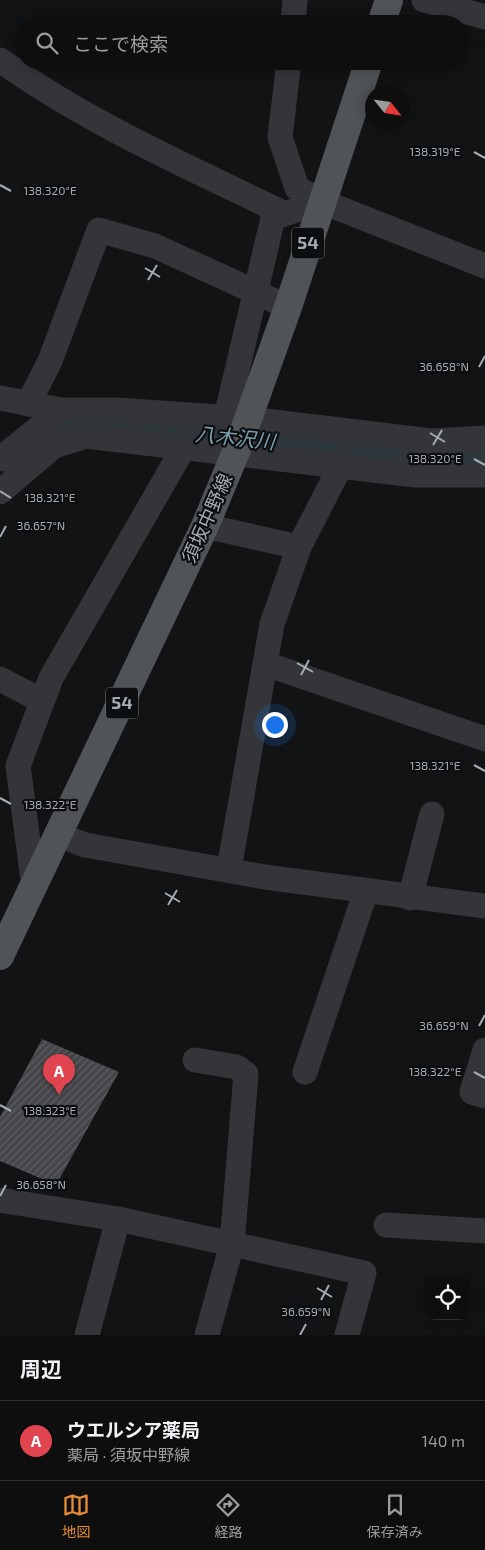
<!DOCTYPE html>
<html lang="ja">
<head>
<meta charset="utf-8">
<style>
	body { margin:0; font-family:"Exo 2","Noto Sans JP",sans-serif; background:#171718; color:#f1f3f6 }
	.controls { position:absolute; right:15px; bottom:15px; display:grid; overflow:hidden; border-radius:10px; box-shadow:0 2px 12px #0003 }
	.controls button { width:45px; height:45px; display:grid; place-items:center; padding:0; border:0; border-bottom:1px solid #2e2e2f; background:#0e0e0f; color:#f1f3f6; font:25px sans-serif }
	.compass { position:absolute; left:365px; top:85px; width:45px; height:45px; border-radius:50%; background:#0e0e0f; box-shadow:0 2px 12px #0003; rotate:120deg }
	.you { position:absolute; left:274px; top:724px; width:18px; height:18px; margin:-12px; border:4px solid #fff; border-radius:50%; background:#1a73e8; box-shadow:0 0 0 8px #1a73e833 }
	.badge { display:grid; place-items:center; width:32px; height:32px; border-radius:50%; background:#e68c38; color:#fff; font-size:16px; font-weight:700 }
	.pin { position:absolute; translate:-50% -41px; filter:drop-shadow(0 1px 2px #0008) }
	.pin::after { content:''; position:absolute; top:26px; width:18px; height:15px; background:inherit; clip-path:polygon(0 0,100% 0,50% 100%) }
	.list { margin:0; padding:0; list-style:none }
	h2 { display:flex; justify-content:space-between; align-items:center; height:65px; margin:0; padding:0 20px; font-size:21px }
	h2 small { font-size:16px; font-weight:400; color:#9b9c9e }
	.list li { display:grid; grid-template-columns:32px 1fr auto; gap:15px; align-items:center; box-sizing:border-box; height:80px; padding:0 20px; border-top:1px solid #2e2e2f }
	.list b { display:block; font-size:19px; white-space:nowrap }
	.list p { margin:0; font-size:16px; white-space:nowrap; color:#9b9c9e }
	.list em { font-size:16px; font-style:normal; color:#9b9c9e }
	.icon { flex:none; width:28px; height:28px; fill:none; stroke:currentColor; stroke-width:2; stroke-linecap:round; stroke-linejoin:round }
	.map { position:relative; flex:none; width:485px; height:1335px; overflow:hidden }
	.search { position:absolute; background:#0e0e0f; box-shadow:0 2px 12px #0003; left:15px; right:15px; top:15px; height:55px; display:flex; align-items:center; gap:12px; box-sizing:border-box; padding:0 18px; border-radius:28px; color:#9b9c9e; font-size:19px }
	.sheet { height:145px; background:#0e0e0f }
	nav { display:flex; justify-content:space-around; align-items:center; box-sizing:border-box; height:70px; border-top:1px solid #2e2e2f; background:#0e0e0f; font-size:14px; color:#9b9c9e }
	nav a { display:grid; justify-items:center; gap:2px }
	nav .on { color:#e68c38 }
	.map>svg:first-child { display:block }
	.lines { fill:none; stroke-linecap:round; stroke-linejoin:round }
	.river { stroke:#2d373c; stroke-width:36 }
	.building { fill:url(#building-hatch) }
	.minor { stroke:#343539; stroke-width:25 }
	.major { stroke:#505357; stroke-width:28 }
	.ticks { fill:none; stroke:#a5acb3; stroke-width:2 }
	.labels { text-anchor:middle; stroke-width:4.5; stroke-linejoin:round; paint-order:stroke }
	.shield { fill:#0d0e0f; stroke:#777d82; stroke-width:1 }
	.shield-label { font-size:18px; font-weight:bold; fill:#a5acb3 }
	.street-label { font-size:19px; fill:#a5acb3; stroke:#0d0e0f }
	.water-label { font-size:20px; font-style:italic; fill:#7d9fad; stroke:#0d0e0f }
	.ticks-label { font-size:12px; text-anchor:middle; fill:#a5acb3; stroke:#0d0e0f; stroke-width:4.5; stroke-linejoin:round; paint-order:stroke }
</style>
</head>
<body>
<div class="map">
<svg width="485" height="1335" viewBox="0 0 485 1335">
	<defs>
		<pattern id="building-hatch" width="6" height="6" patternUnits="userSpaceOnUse" patternTransform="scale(1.25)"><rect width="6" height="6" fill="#444649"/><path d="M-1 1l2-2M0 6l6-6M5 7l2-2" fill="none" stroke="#5c5e61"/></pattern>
	</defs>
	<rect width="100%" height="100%" fill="#121314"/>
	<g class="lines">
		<!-- river -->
		<path class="river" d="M19 461 62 429 111 424 405 456 466 459 485 457"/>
	</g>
	<!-- building -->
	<path class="building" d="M42 1039 119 1072 56 1185 0 1161V1117Z"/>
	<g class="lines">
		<!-- minor -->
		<g class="minor">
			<path d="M424 0 485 17"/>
			<path d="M293 24 295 0"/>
			<path d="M0 60C86 122 187 166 283 213"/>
			<path d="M289 61 280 137 297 188 323 202 485 266"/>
			<path d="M0 398 61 410H116L250 419 431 441 485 438"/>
			<path d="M28 404 50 361 99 230 155 246 288 307"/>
			<path d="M226 417 273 218 296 210"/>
			<path d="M0 459 61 410"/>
			<path d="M0 492 54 446 86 436 415 475H485"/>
			<path d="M205 526 299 547 341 465"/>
			<path d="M266 664 485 739"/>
			<path d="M0 679 42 701"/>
			<path d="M59 835 85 845 265 877 485 906"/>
			<path d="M229 869 272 624 299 547"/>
			<path d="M34 887 18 766 51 678 184 447"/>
			<path d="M410 898 432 814"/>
			<path d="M485 1050 472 1092 485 1096"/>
			<path d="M195 1060 237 1067 246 1074 232 1244 207 1335"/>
			<path d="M305 1072 366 891"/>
			<path d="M0 1200 118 1219 364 1273 347 1335"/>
			<path d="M386 1225 485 1231"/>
			<path d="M87 1335 118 1219"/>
		</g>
		<!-- major -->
		<g class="major">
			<path d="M381 24 389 0"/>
			<path d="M0 956 205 526 238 447 288 307 369 61"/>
		</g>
	</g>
	<!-- ticks -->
	<path class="ticks" d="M474 152 485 158M0 185 11 191M145 268 160 277M148 280 157 265M479 367 485 356M430 433 445 442M433 445 442 430M474 459 485 465M0 491 11 498M0 537 6 526M297 663 313 672M301 675 309 660M474 765 485 771M0 798 11 804M165 893 180 902M168 905 177 890M479 1026 485 1015M474 1072 485 1078M0 1105 11 1111M0 1196 6 1185M317 1288 332 1297M321 1300 329 1285M300 1335 306 1324"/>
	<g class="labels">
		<!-- shield labels -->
		<g class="shield">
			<rect x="292" y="227.5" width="32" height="31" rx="4"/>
			<rect x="106" y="687.5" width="32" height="31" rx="4"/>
		</g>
		<g class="shield-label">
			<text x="308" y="249">54</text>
			<text x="122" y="709">54</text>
		</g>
		<!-- street labels -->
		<g class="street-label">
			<text transform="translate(207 518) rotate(-66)" y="7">須坂中野線</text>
		</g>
		<!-- water labels -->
		<g class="water-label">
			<text transform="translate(235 438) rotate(6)" y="7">八木沢川</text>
		</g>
	</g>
	<g class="ticks-label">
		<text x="435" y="156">138.319°E</text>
		<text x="50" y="195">138.320°E</text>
		<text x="444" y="371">36.658°N</text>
		<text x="435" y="463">138.320°E</text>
		<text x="50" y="502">138.321°E</text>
		<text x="41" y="530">36.657°N</text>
		<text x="435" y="770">138.321°E</text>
		<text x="50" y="809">138.322°E</text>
		<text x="444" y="1030">36.659°N</text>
		<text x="435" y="1076">138.322°E</text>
		<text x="50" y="1115">138.323°E</text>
		<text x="41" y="1189">36.658°N</text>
		<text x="306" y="1316">36.659°N</text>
	</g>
</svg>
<div class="controls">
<button><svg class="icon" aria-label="locate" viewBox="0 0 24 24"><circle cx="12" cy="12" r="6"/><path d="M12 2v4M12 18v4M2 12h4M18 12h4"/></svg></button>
</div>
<svg class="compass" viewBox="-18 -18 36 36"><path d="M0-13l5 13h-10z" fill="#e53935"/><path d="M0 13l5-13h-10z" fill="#9b9c9e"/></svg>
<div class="you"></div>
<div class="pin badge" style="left:59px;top:1095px;background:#e0444e">A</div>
<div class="search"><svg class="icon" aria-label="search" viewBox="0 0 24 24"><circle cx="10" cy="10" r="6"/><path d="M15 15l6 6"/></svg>ここで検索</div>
</div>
<section class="sheet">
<h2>周辺<small></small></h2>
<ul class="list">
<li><span class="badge" style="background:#e0444e">A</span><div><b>ウエルシア薬局</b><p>薬局 · 須坂中野線</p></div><em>140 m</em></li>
</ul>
</section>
<nav>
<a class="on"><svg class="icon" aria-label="map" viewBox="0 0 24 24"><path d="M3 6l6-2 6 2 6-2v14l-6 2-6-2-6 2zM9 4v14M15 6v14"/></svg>地図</a>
<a><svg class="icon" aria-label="directions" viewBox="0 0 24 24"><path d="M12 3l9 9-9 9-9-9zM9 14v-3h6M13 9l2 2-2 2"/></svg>経路</a>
<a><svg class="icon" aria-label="saved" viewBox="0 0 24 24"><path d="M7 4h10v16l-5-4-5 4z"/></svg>保存済み</a>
</nav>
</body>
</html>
